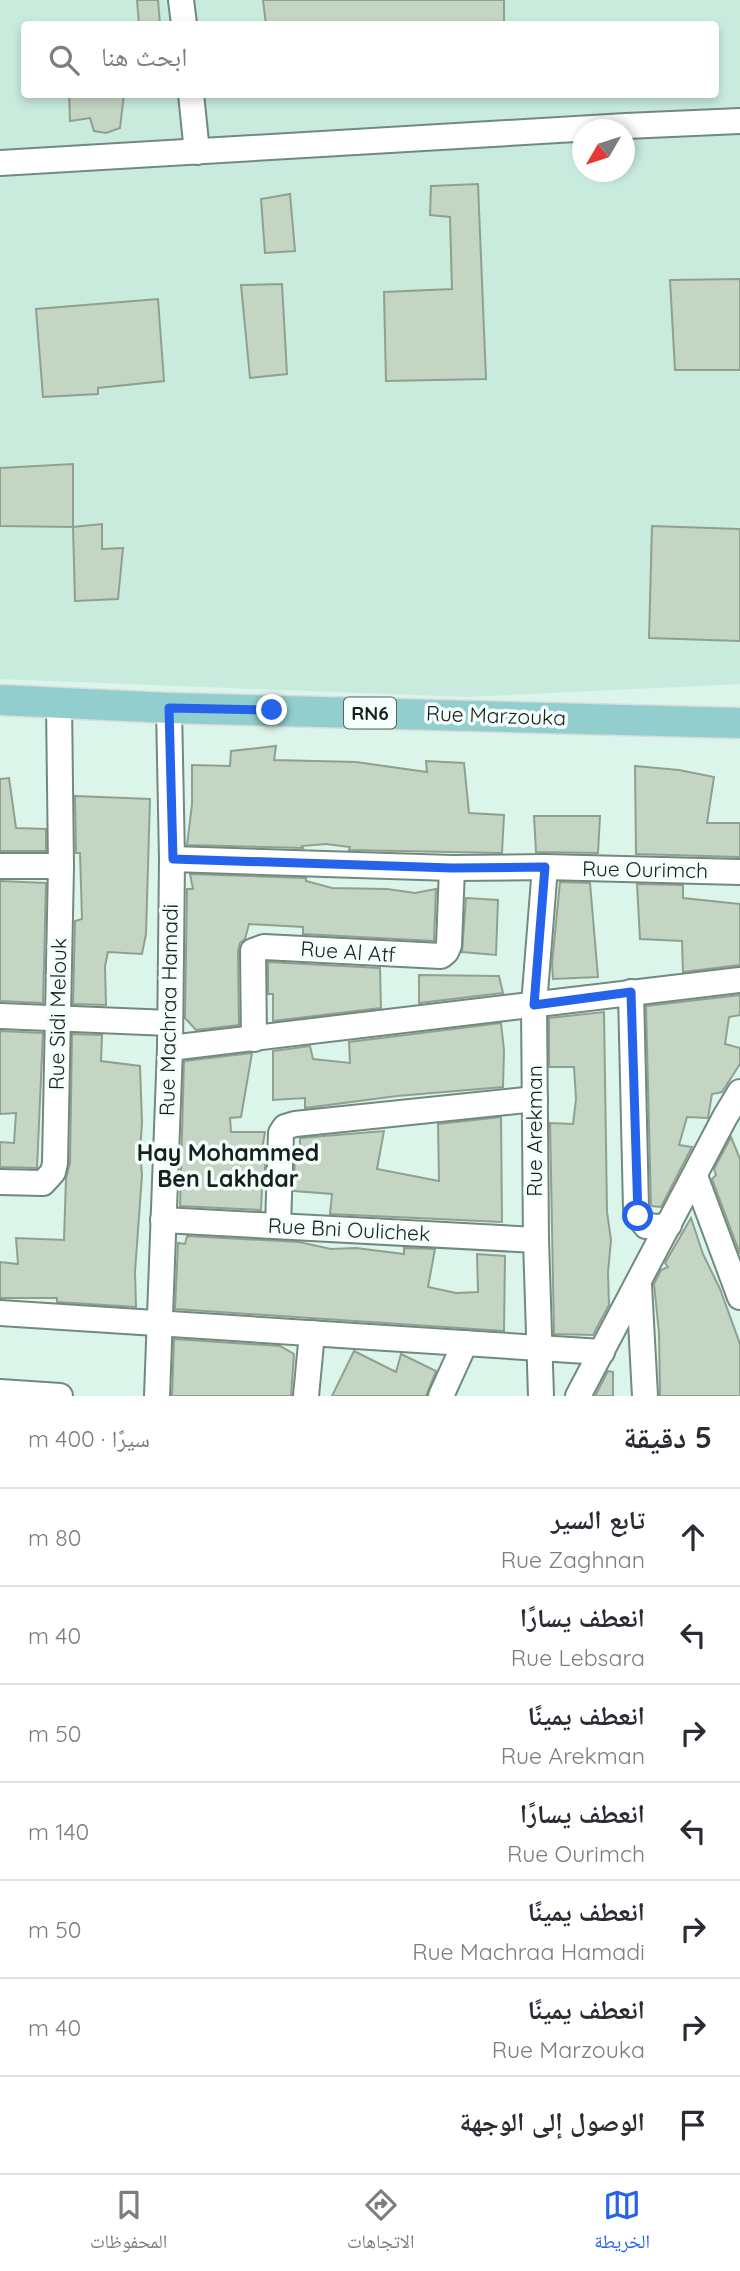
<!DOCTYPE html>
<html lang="ar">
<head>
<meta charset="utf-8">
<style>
	body { margin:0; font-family:Quicksand,"Noto Naskh Arabic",sans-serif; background:#f7f7f7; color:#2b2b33; direction:rtl }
	.compass { position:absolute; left:572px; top:119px; width:63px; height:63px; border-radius:50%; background:#fff; box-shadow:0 4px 10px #0003; rotate:231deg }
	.stop { position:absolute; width:21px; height:21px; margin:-16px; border:5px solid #2563eb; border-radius:50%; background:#fff }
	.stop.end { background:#2563eb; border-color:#fff; box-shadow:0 2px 7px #0008 }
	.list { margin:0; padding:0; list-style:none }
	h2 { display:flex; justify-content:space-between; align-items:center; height:91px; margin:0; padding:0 28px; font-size:30px }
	h2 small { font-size:23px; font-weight:400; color:#7c7c81 }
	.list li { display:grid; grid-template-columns:46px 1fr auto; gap:21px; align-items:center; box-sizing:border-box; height:98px; padding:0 28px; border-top:2px solid #e1e1e2 }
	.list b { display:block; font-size:26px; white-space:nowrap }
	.list p { margin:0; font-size:23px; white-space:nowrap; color:#7c7c81 }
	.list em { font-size:23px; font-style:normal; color:#7c7c81 }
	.icon { flex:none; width:38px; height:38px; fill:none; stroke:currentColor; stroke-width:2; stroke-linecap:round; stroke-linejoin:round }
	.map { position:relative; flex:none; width:740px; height:1396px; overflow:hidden; direction:ltr }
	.search { position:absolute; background:#fff; box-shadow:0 4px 10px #0003; left:21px; right:21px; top:21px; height:77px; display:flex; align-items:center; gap:18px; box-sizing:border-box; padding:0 24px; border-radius:7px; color:#7c7c81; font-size:26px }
	.sheet { height:777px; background:#fff }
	nav { display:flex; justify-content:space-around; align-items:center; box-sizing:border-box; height:98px; border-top:2px solid #e1e1e2; background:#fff; font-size:19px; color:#7c7c81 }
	nav a { display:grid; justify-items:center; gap:4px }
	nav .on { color:#2563eb }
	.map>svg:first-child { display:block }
	.built { fill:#c8ebde; fill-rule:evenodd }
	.building { fill:#c4d5c3; stroke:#90a08f; stroke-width:2 }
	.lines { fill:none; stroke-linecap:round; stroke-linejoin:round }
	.minor-casing { stroke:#718980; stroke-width:28 }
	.major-casing { stroke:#dadbdb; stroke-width:33 }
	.minor { stroke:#fff; stroke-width:24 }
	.major { stroke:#93cece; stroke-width:30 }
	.route { stroke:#2563eb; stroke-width:9 }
	.labels { text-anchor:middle; stroke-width:7; stroke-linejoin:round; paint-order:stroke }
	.shield { fill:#f4fefa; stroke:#59635f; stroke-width:2 }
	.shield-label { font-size:19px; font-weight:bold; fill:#17201d }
	.street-label { font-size:21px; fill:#17201d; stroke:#f4fefa }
	.neighbourhood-label { font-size:23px; font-weight:bold; fill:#17201d; stroke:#f4fefa }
</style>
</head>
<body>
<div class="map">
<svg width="740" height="1396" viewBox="0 0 740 1396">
	<rect width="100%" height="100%" fill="#dbf5eb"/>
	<!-- built -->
	<path class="built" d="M0 0H740V684L466 697 0 679ZM24 24H716V94H24ZM582 130H624V172H582Z"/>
	<!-- building -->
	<g class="building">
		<path d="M137 0H158L160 24H139Z"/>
		<path d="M263 0H504V24H266Z"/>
		<path d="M69 94H124L120 128 106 133 94 131 90 118 70 121Z"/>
		<path d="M478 184 486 379 386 381 384 292 452 289 450 217 430 215 431 186Z"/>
		<path d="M290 194 295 251 265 253 261 199Z"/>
		<path d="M740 279V370H675L670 280Z"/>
		<path d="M282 284 287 374 250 378 241 285Z"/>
		<path d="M158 299 164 381 98 388V394L43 397 36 309Z"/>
		<path d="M73 464V527L0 526V468Z"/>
		<path d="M102 524V549L123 548 118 599 75 601 73 527Z"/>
		<path d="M652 526 740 529V641L649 638Z"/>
		<path d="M276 746 274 760 356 762 427 772 426 761 464 763 469 813 504 815 502 853 349 850 350 847 326 844 302 846 303 848 187 845 192 804V765L230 766 231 751Z"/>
		<path d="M635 766 679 770 714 777 707 823H740V857L636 854Z"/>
		<path d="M9 778 16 828 46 829V851H0V779Z"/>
		<path d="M75 796 150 799 146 934 142 954 108 952 105 966 106 1005 73 1004 75 921 82 919 80 853H76Z"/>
		<path d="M534 816H600L598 853 536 852Z"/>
		<path d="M190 874 306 878V881L332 888 387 889 415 893 436 889 434 941 303 934V927L249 924 245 939 240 943 238 951 239 1025 196 1030 185 1018 187 889H193Z"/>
		<path d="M0 881 46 883 43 1003 0 1001Z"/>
		<path d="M560 882 590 883 598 977 553 979 552 964Z"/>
		<path d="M637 884 683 885V898L740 904V965L683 972 682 941 640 939Z"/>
		<path d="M466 898 498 900 496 955 462 952Z"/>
		<path d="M268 962 380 968 381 1008 273 1021V994H268Z"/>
		<path d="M419 975 499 976 503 993 419 1003Z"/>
		<path d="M740 995V1015L729 1017 725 1044 740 1048V1064L722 1092 712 1094 708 1118 687 1117 679 1145 692 1147 661 1207 651 1206 646 1006Z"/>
		<path d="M604 1012 607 1212 611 1240 608 1272 609 1305 593 1335 554 1334 550 1123 573 1124 576 1099 574 1067H549V1018Z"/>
		<path d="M501 1023 504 1050 503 1087 397 1096 305 1108V1098L273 1100V1051L310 1046 313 1059 350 1063 349 1042Z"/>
		<path d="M0 1031 43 1033 37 1168 0 1167V1142L14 1143 16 1113 0 1114Z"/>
		<path d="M72 1034 102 1035 101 1061 140 1066 142 1123 140 1151 142 1175 135 1272 136 1307 57 1302V1298H0V1262L18 1264 16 1238 64 1240 66 1178 70 1163Z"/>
		<path d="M252 1053 241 1117 230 1118 231 1132H265L262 1150H266L264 1188H262L261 1210 180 1206 184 1061Z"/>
		<path d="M501 1117 502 1222 330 1214 332 1194 294 1191 295 1148 300 1147V1138L384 1131 377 1169 439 1181 438 1124Z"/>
		<path d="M731 1137 740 1159V1254L712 1179 716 1175 714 1169Z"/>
		<path d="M691 1218 703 1254 720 1289 740 1344V1396H660L659 1333 654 1284 661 1270 668 1267 665 1263Z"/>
		<path d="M187 1236 299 1242 331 1249 356 1248 404 1254V1248L435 1249 428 1287 456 1293 478 1292 477 1254 505 1256 504 1331 175 1309 178 1243 185 1244Z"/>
		<path d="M174 1339 280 1346 294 1354 291 1396H172Z"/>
		<path d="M354 1351 396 1372 401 1354 436 1371 426 1396H332Z"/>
		<path d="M608 1371 613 1372V1396H595Z"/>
	</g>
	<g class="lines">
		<!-- minor casing -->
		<g class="minor-casing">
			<g id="minor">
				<path d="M181 0 184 24"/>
				<path d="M191 94 197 152"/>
				<path d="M0 163 626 126 740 121"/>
				<path d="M172 859 452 868 545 867 740 872"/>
				<path d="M0 866H61"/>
				<path d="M631 992 636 1208 638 1216 646 1226 658 1227 669 1225"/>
				<path d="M0 1016 170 1023"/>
				<path d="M254 1039 253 951 264 947 441 956 446 952 449 945 452 868"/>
				<path d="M170 1048 740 980"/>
				<path d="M695 1176 740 1297"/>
				<path d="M0 1182 43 1183 53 1172 55 1163 61 866 59 703"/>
				<path d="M163 1220 536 1240"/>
				<path d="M278 1226 281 1133 285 1127 295 1124 535 1099"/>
				<path d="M639 1285 645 1396"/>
				<path d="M0 1313 602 1352"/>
				<path d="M0 1392 60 1396"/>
				<path d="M157 1396 170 1048 172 859 169 708"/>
				<path d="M306 1396 312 1333"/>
				<path d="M441 1396 465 1343"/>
				<path d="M541 1396 536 1240 534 1005 545 867"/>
				<path d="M578 1396 725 1117 740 1092"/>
			</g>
		</g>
		<!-- major casing -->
		<g class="major-casing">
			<path id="major" d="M0 700 169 708 740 723"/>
		</g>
		<!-- minor -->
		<use href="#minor" class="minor"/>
		<!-- major -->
		<use href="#major" class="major"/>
	</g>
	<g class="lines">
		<!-- route -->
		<path class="route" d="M272 710 169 708 173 859 452 868 545 867 534 1005 631 992 638 1216"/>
	</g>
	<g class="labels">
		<!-- shield labels -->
		<rect class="shield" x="344" y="697.5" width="52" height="31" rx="5"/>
		<g class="shield-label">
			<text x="370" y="720">RN6</text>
		</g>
		<!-- street labels -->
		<g class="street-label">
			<text transform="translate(496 716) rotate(2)" y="7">Rue Marzouka</text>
			<text transform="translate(645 870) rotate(1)" y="7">Rue Ourimch</text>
			<text transform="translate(348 952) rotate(4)" y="7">Rue Al Atf</text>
			<text transform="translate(169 1010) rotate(-89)" y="7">Rue Machraa Hamadi</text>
			<text transform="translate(58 1014) rotate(-89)" y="7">Rue Sidi Melouk</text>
			<text transform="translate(535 1131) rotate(-90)" y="7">Rue Arekman</text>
			<text transform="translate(349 1230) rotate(3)" y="7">Rue Bni Oulichek</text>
		</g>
		<!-- neighbourhood labels -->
		<g class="neighbourhood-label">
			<text x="228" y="1161">Hay Mohammed<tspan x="228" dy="26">Ben Lakhdar</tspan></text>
		</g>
	</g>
</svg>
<svg class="compass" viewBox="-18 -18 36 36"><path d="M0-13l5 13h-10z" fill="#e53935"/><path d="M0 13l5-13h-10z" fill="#7c7c81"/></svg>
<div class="stop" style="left:638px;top:1216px"></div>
<div class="stop end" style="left:272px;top:710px"></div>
<div class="search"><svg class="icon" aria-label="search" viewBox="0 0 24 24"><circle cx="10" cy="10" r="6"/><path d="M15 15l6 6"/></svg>ابحث هنا</div>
</div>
<section class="sheet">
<h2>5 دقيقة<small>سيرًا · 400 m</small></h2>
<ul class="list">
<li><svg class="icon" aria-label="ahead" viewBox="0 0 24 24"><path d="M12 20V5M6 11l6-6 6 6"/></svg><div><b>تابع السير</b><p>Rue Zaghnan</p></div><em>80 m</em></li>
<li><svg class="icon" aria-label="left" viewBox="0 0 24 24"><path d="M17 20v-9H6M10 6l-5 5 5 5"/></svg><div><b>انعطف يسارًا</b><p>Rue Lebsara</p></div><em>40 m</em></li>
<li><svg class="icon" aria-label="right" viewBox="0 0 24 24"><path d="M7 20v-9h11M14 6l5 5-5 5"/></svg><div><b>انعطف يمينًا</b><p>Rue Arekman</p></div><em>50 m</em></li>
<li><svg class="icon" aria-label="left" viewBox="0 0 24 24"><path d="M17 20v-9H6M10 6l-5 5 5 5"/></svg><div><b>انعطف يسارًا</b><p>Rue Ourimch</p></div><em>140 m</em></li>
<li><svg class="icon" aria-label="right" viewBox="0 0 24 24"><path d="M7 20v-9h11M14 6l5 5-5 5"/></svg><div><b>انعطف يمينًا</b><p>Rue Machraa Hamadi</p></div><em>50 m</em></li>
<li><svg class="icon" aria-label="right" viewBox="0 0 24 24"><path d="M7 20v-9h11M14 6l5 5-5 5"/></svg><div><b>انعطف يمينًا</b><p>Rue Marzouka</p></div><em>40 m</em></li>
<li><svg class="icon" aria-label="arrive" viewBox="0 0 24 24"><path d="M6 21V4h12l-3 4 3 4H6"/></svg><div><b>الوصول إلى الوجهة</b></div></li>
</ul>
</section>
<nav>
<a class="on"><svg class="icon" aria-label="map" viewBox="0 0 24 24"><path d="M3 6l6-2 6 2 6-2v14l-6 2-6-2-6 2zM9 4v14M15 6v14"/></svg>الخريطة</a>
<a><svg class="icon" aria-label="directions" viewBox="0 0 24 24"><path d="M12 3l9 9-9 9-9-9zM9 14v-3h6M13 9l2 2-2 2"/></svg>الاتجاهات</a>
<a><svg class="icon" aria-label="saved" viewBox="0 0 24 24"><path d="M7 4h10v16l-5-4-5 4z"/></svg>المحفوظات</a>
</nav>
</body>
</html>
